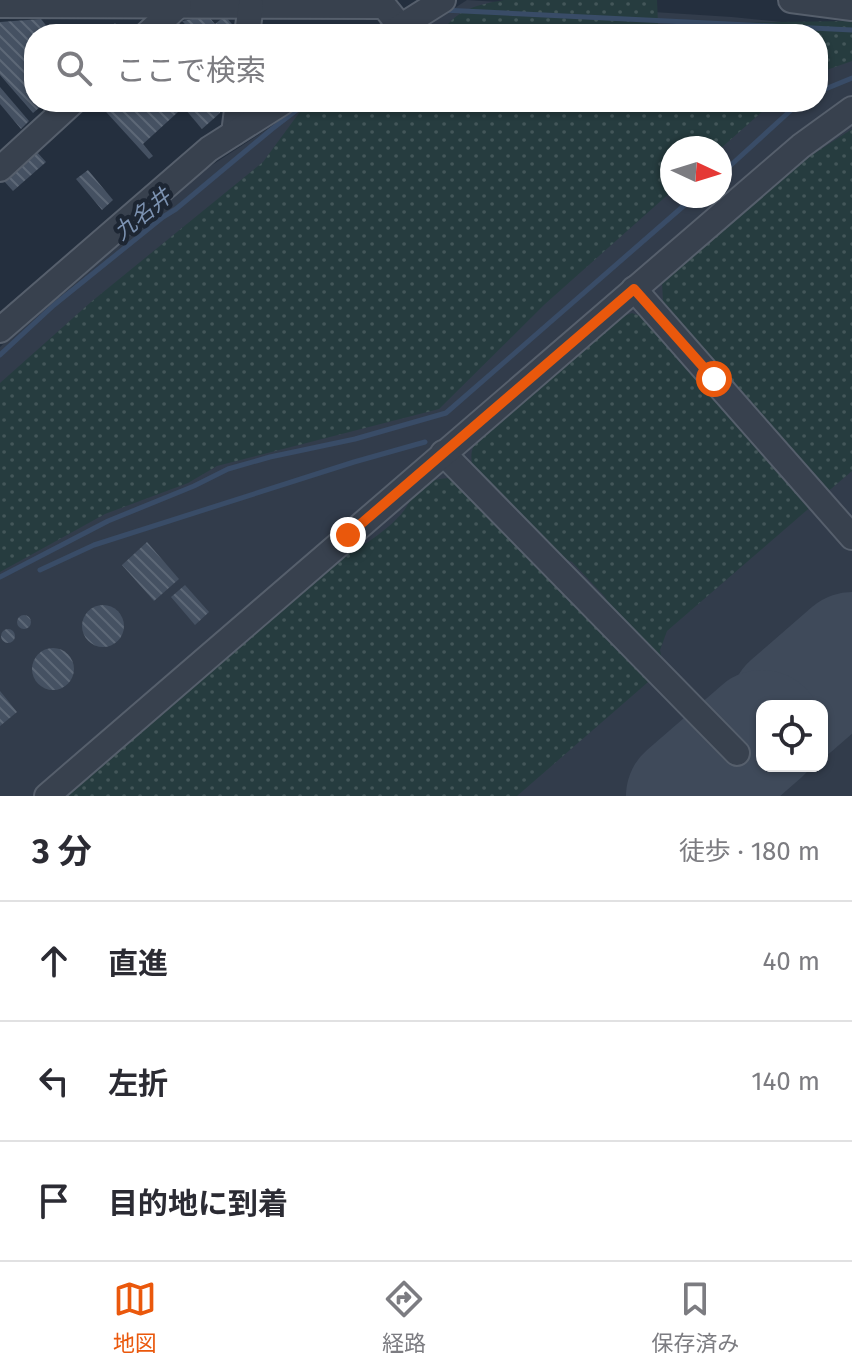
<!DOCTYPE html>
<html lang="ja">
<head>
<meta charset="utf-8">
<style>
	body { margin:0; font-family:"Fira Sans","Noto Sans JP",sans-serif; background:#f2f2f3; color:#2b2b33 }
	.controls { position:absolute; right:24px; bottom:24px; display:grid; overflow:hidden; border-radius:16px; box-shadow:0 2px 6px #0004 }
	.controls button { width:72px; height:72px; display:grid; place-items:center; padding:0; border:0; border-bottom:2px solid #e1e1e2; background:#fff; color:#2b2b33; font:40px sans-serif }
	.compass { position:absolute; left:660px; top:136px; width:72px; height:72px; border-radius:50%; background:#fff; box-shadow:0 2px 6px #0004; rotate:94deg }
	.stop { position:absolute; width:24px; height:24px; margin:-18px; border:6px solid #ea580c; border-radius:50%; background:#fff }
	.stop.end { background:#ea580c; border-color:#fff; box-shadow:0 2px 8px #0008 }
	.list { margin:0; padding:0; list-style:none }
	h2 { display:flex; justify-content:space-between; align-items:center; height:104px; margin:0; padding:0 32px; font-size:34px }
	h2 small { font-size:26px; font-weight:400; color:#7c7c81 }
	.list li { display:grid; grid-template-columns:52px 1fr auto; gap:24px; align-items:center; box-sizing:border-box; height:120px; padding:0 32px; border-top:2px solid #e1e1e2 }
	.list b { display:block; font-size:30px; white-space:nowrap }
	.list em { font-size:26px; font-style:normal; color:#7c7c81 }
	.icon { flex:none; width:44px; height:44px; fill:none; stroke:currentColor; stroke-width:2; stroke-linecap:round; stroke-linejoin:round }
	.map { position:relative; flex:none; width:852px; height:796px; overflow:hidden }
	.search { position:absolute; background:#fff; box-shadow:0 2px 6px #0004; left:24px; right:24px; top:24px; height:88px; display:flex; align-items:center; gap:20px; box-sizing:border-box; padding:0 28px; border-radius:32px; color:#7c7c81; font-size:30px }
	.sheet { height:464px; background:#fff }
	nav { display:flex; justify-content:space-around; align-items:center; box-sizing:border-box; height:112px; border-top:2px solid #e1e1e2; background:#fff; font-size:22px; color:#7c7c81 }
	nav a { display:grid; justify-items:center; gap:4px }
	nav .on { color:#ea580c }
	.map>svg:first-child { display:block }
	.airport { fill:#323c4b; fill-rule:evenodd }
	.grass { fill:url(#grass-dots) }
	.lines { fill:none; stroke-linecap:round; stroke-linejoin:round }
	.stream { stroke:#394c67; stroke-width:5 }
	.taxiway { stroke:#3f4a5a; stroke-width:50 }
	.runway { stroke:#3f4a5a; stroke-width:122 }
	.building { fill:url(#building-back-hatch) }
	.minor-casing { stroke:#565f6c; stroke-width:28 }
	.minor { stroke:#38414e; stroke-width:24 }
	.route { stroke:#ea580c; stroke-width:10 }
	.labels { text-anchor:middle; stroke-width:8; stroke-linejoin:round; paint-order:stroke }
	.water-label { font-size:22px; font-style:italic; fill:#7c92b1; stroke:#1d2633 }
</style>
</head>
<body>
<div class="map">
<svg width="852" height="796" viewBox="0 0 852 796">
	<defs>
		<pattern id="grass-dots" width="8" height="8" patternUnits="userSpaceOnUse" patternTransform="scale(2)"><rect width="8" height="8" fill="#263c3f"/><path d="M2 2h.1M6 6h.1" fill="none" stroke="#435659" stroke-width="1.8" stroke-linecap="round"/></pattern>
		<pattern id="building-back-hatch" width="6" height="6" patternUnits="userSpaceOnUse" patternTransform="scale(2)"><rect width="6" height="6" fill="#455162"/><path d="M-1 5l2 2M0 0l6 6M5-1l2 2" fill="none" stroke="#5d6877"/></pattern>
	</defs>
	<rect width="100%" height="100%" fill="#242f3e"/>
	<!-- airport -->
	<path class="airport" d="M467 0 732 17 852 29V796H0V347L169 193 309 102H818V34H415ZM672 148H720V196H672ZM762 706H822V766H762Z"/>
	<!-- grass -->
	<g class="grass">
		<path d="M504 0H657L658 24 848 21H852V61L818 73V34H441C456 9 477 5 504 0Z"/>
		<path d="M315 102H773L720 149 672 148V191L545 304 439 409 217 466 188 483 105 514 0 572V383L91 302 263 162 302 109Z"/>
		<path d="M852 129V471L825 494 667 314 663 302 662 282 801 162Z"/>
		<path d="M632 313 651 320 814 504 667 631 660 650 664 668 615 618 605 597 572 562 552 554 473 470C471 459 469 448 479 440L477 435 616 319Z"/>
		<path d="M450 478 464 483 655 676 517 796H65L155 721 344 556C362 547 389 529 402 513 421 489 413 481 450 478Z"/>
	</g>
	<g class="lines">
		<!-- stream -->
		<g class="stream">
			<path d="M443 10 852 30"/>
			<path d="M818 92 852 78"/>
			<path d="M720 175 800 102"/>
			<path d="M0 355 54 305 163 217 176 209 272 129 307 102"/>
			<path d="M40 570 94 545 354 462 425 442"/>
			<path d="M0 577 108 521 194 486 228 469 270 457 355 439 446 413 695 196"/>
		</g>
		<!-- taxiway -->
		<g class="taxiway">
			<path d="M822 715 852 705"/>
			<path d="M689 794 714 774 762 743"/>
		</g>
		<!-- runway -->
		<g class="runway">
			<path d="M791 706 852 653"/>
			<path d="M687 796 762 731"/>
		</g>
	</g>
	<!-- building -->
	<g class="building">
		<path d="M208 16 215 24 225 16 238 31 235 34H194L182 21Z"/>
		<path d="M41 19 53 34H34V102H46L33 113 0 75V22Z"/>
		<path d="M115 23 125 34H103Z"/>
		<path d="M179 23 188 34H166Z"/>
		<path d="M0 87 29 121 21 129 0 104Z"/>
		<path d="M97 102H170L178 112 143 144 153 156 149 159Z"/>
		<path d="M179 102H221L220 113 202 129Z"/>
		<path d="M36 151 46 162 13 191 3 180Z"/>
		<path d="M88 170 113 200 102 210 76 179Z"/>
		<path d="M147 542 179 579 154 601 122 565Z"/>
		<path d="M185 585 209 612 195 625 171 597Z"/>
		<circle cx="103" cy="626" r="21"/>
		<circle cx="24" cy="622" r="7"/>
		<circle cx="8" cy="636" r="7"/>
		<circle cx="53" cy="669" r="21"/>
		<path d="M0 691 17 712 0 726Z"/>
	</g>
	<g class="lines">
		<!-- minor casing -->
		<g class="minor-casing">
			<g id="minor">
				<path d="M791 0 852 8"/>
				<path d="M0 5 384 6 401 27"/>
				<path d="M147 34 179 5"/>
				<path d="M247 34 251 5"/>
				<path d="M389 34 443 0"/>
				<path d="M234 133 238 102"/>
				<path d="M0 169 73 102"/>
				<path d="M634 289 852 537"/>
				<path d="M0 330 209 149 283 102"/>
				<path d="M443 453 737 753"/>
				<path d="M47 796 801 146 852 109"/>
			</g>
		</g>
		<!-- minor -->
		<use href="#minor" class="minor"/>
	</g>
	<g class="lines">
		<!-- route -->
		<path class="route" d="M348 535 634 289 714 379"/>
	</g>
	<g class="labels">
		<!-- water labels -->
		<g class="water-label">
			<text transform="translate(142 214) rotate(-39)" y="8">九名井</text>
		</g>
	</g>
</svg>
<div class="controls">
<button><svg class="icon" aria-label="locate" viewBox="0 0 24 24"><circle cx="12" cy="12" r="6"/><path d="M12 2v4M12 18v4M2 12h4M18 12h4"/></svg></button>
</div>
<svg class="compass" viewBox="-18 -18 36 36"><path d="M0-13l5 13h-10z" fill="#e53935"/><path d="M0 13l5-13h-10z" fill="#7c7c81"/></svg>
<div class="stop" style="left:714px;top:379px"></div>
<div class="stop end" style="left:348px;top:535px"></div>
<div class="search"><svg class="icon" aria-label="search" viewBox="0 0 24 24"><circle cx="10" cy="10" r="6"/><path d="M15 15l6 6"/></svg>ここで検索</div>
</div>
<section class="sheet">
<h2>3 分<small>徒歩 · 180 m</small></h2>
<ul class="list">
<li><svg class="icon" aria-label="ahead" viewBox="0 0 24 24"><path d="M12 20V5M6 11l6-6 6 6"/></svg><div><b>直進</b></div><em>40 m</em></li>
<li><svg class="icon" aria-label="left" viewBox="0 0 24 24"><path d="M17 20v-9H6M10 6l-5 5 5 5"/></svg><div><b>左折</b></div><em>140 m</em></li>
<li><svg class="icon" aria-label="arrive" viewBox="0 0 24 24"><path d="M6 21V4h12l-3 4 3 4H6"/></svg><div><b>目的地に到着</b></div></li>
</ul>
</section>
<nav>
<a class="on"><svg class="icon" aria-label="map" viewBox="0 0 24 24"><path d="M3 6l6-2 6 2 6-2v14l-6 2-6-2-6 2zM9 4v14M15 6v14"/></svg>地図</a>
<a><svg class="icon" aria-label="directions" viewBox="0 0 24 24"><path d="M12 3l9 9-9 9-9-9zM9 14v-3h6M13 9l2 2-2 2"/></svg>経路</a>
<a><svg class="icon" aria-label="saved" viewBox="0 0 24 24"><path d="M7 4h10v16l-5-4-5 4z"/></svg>保存済み</a>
</nav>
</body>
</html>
